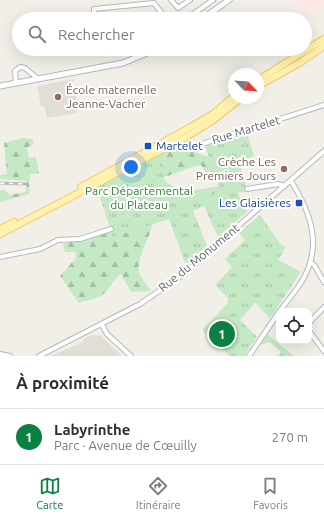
<!DOCTYPE html>
<html lang="fr">
<head>
<meta charset="utf-8">
<style>
	body { margin:0; font-family:Ubuntu,sans-serif; background:#f2f2f3; color:#2b2b33 }
	.controls { position:absolute; right:12px; bottom:12px; display:grid; overflow:hidden; border-radius:8px; box-shadow:0 4px 16px #0002 }
	.controls button { width:36px; height:36px; display:grid; place-items:center; padding:0; border:0; border-bottom:1px solid #e1e1e2; background:#fff; color:#2b2b33; font:20px sans-serif }
	.compass { position:absolute; left:228px; top:68px; width:36px; height:36px; border-radius:50%; background:#fff; box-shadow:0 4px 16px #0002; rotate:115deg }
	.you { position:absolute; left:131px; top:167px; width:14px; height:14px; margin:-10px; border:3px solid #fff; border-radius:50%; background:#1a73e8; box-shadow:0 0 0 6px #1a73e833 }
	.badge { display:grid; place-items:center; width:26px; height:26px; border-radius:50%; background:#0b8043; color:#fff; font-size:13px; font-weight:700 }
	.pin { position:absolute; translate:-50% -50%; border:2px solid #fff; box-shadow:0 1px 4px #0006 }
	.list { margin:0; padding:0; list-style:none }
	h2 { display:flex; justify-content:space-between; align-items:center; height:52px; margin:0; padding:0 16px; font-size:17px }
	h2 small { font-size:13px; font-weight:400; color:#7c7c81 }
	.list li { display:grid; grid-template-columns:26px 1fr auto; gap:12px; align-items:center; box-sizing:border-box; height:56px; padding:0 16px; border-top:1px solid #e1e1e2 }
	.list b { display:block; font-size:15px; white-space:nowrap }
	.list p { margin:0; font-size:13px; white-space:nowrap; color:#7c7c81 }
	.list em { font-size:13px; font-style:normal; color:#7c7c81 }
	.icon { flex:none; width:22px; height:22px; fill:none; stroke:currentColor; stroke-width:2; stroke-linecap:round; stroke-linejoin:round }
	.map { position:relative; flex:none; width:324px; height:356px; overflow:hidden }
	.search { position:absolute; background:#fff; box-shadow:0 4px 16px #0002; left:12px; right:12px; top:12px; height:44px; display:flex; align-items:center; gap:10px; box-sizing:border-box; padding:0 14px; border-radius:22px; color:#7c7c81; font-size:15px }
	.sheet { height:108px; background:#fff }
	nav { display:flex; justify-content:space-around; align-items:center; box-sizing:border-box; height:56px; border-top:1px solid #e1e1e2; background:#fff; font-size:11px; color:#7c7c81 }
	nav a { display:grid; justify-items:center; gap:2px }
	nav .on { color:#0b8043 }
	.map>svg:first-child { display:block }
	.education { fill:#e1ded6 }
	.medical { fill:#fce8e6 }
	.forest { fill:url(#forest-firs) }
	.park { fill:url(#park-tufts) }
	.lines { fill:none; stroke-linecap:round; stroke-linejoin:round }
	.minor-casing { stroke:#b5b8bc; stroke-width:6 }
	.tertiary-casing { stroke:#b5b8bc; stroke-width:7 }
	.primary-casing { stroke:#f2c960; stroke-width:8 }
	.minor { stroke:#fff; stroke-width:4 }
	.tertiary { stroke:#fff; stroke-width:5 }
	.primary { stroke:#fff2af; stroke-width:6 }
	.rail-casing { stroke:#b6b7b8; stroke-width:3 }
	.rail { stroke:#fff; stroke-width:1.5; stroke-dasharray:4.5; stroke-linecap:butt }
	.education-dot { fill:#8d6e63; stroke:#fff; stroke-width:1.5 }
	.transit-dot { fill:#1a4fb4; stroke:#fff; stroke-width:1.5 }
	.labels { text-anchor:middle; stroke-width:4; stroke-linejoin:round; paint-order:stroke }
	.education-label { font-size:12px; fill:#785e54; stroke:#fff; text-anchor:start }
	.street-label { font-size:12px; fill:#5f6368; stroke:#fff }
	.transit-label { font-size:12px; fill:#164399; stroke:#fff; text-anchor:start }
	.park-label { font-size:12px; fill:#348238; stroke:#fff }
</style>
</head>
<body>
<div class="map">
<svg width="324" height="356" viewBox="0 0 324 356">
	<defs>
		<pattern id="forest-firs" width="22" height="20" patternUnits="userSpaceOnUse"><rect width="22" height="20" fill="#c5e8c5"/><path d="M5 1l3.5 6h-7zM16 11l3.5 6h-7z" fill="#a3c0a4"/></pattern>
		<pattern id="park-tufts" width="24" height="20" patternUnits="userSpaceOnUse"><rect width="24" height="20" fill="#c5e8c5"/><path d="M3 7l-1-3M5 7V3M7 7l1-3M15 17l-1-3M17 17v-4M19 17l1-3" fill="none" stroke="#a3c0a4"/></pattern>
	</defs>
	<rect width="100%" height="100%" fill="#f1efe8"/>
	<!-- education -->
	<g class="education">
		<path d="M73 79 74 88 72 90 73 93 75 92 78 107 77 113 47 118 44 106H41L37 86Z"/>
		<path d="M92 335 101 336 122 356H50L83 342V339Z"/>
	</g>
	<!-- medical -->
	<path class="medical" d="M292 0H324V12L322 9 306 16 301 6 297 8Z"/>
	<!-- forest -->
	<g class="forest">
		<path d="M22 138 32 139 34 144 27 148 29 158 36 157 39 173 30 174 29 194 0 202V190H5L9 195 26 192 27 181 0 179V175L7 174 4 143Z"/>
		<path d="M176 149 195 152 209 157 215 174 209 178 201 165C187 167 177 174 163 177L166 182 184 192 220 186 221 189 211 196 170 203 97 188 158 155Z"/>
		<path d="M152 217C154 237 136 253 139 272 140 278 148 286 151 291L131 292 121 274C112 280 110 291 101 296 98 298 85 301 79 303L60 276 76 258V252H65L63 244Z"/>
	</g>
	<!-- park -->
	<g class="park">
		<path d="M247 133 254 156 239 162 247 191 238 193 247 212 218 237 204 206 193 211 207 246 186 265 169 219 113 237 97 188 158 155 170 203 211 196 220 189 205 146Z"/>
		<path d="M260 215 281 245 286 247 278 260 301 272 270 318 255 303 240 320 257 337 244 356H230L202 330 227 304 228 298 215 285 232 267 225 259 245 240 239 233Z"/>
		<path d="M267 334 294 356H278L281 352 270 342 260 345Z"/>
	</g>
	<g class="lines">
		<!-- minor casing -->
		<g class="minor-casing">
			<g id="minor">
				<path d="M171 0 178 8 190 0"/>
				<path d="M94 19V9L154 3 166 19"/>
				<path d="M186 19 213 0"/>
				<path d="M16 83 15 71 20 67 25 68 37 78"/>
				<path d="M172 137 177 145 189 148 324 105"/>
				<path d="M247 189 278 184 285 186"/>
				<path d="M0 257 40 249 58 240 80 239 111 229"/>
				<path d="M310 262 314 265 324 282"/>
				<path d="M280 311C287 301 296 291 302 281 323 246 311 213 291 181"/>
				<path d="M309 323 324 307"/>
				<path d="M102 325 107 334 131 356"/>
				<path d="M309 331 324 351"/>
				<path d="M0 354 10 356"/>
				<path d="M39 356 140 304 181 276 324 151"/>
				<path d="M249 356 279 312"/>
			</g>
		</g>
		<!-- tertiary casing -->
		<g class="tertiary-casing">
			<g id="tertiary">
				<path d="M202 19 229 0"/>
				<path d="M0 86 123 63 157 49"/>
			</g>
		</g>
		<!-- primary casing -->
		<g class="primary-casing">
			<g id="primary">
				<path d="M258 80 324 39"/>
				<path d="M258 86 301 62 324 46"/>
				<path d="M81 187 189 128 213 114 234 96"/>
				<path d="M0 229 14 222"/>
				<path d="M0 234 186 137 212 121 241 98"/>
			</g>
		</g>
		<!-- minor -->
		<use href="#minor" class="minor"/>
		<!-- tertiary -->
		<use href="#tertiary" class="tertiary"/>
		<!-- primary -->
		<use href="#primary" class="primary"/>
		<!-- rail casing -->
		<g class="rail-casing">
			<path id="rail" d="M0 183 26 184"/>
		</g>
		<!-- rail -->
		<use href="#rail" class="rail"/>
	</g>
	<!-- markers -->
	<g class="education-dot">
		<circle cx="58" cy="97" r="4"/>
		<circle cx="284" cy="169" r="4"/>
	</g>
	<g class="transit-dot">
		<rect x="144" y="142" width="8" height="8" rx="2"/>
		<rect x="295" y="199" width="8" height="8" rx="2"/>
	</g>
	<g class="labels">
		<!-- education labels -->
		<g class="education-label">
			<text x="66" y="94">École maternelle<tspan x="66" dy="14">Jeanne-Vacher</tspan></text>
			<text x="276" y="166" text-anchor="end">Crèche Les<tspan x="276" dy="14">Premiers Jours</tspan></text>
		</g>
		<!-- street labels -->
		<g class="street-label">
			<text transform="translate(246 130) rotate(-17)" y="4">Rue Martelet</text>
			<text transform="translate(199 258) rotate(-39)" y="4">Rue du Monument</text>
		</g>
		<!-- transit labels -->
		<g class="transit-label">
			<text x="156" y="150">Martelet</text>
			<text x="291" y="207" text-anchor="end">Les Glaisières</text>
		</g>
		<!-- park labels -->
		<g class="park-label">
			<text x="139" y="195">Parc Départemental<tspan x="139" dy="14">du Plateau</tspan></text>
		</g>
	</g>
</svg>
<div class="controls">
<button><svg class="icon" aria-label="locate" viewBox="0 0 24 24"><circle cx="12" cy="12" r="6"/><path d="M12 2v4M12 18v4M2 12h4M18 12h4"/></svg></button>
</div>
<svg class="compass" viewBox="-18 -18 36 36"><path d="M0-13l5 13h-10z" fill="#e53935"/><path d="M0 13l5-13h-10z" fill="#7c7c81"/></svg>
<div class="you"></div>
<div class="pin badge" style="left:222px;top:334px">1</div>
<div class="search"><svg class="icon" aria-label="search" viewBox="0 0 24 24"><circle cx="10" cy="10" r="6"/><path d="M15 15l6 6"/></svg>Rechercher</div>
</div>
<section class="sheet">
<h2>À proximité<small></small></h2>
<ul class="list">
<li><span class="badge">1</span><div><b>Labyrinthe</b><p>Parc · Avenue de Cœuilly</p></div><em>270 m</em></li>
</ul>
</section>
<nav>
<a class="on"><svg class="icon" aria-label="map" viewBox="0 0 24 24"><path d="M3 6l6-2 6 2 6-2v14l-6 2-6-2-6 2zM9 4v14M15 6v14"/></svg>Carte</a>
<a><svg class="icon" aria-label="directions" viewBox="0 0 24 24"><path d="M12 3l9 9-9 9-9-9zM9 14v-3h6M13 9l2 2-2 2"/></svg>Itinéraire</a>
<a><svg class="icon" aria-label="saved" viewBox="0 0 24 24"><path d="M7 4h10v16l-5-4-5 4z"/></svg>Favoris</a>
</nav>
</body>
</html>
